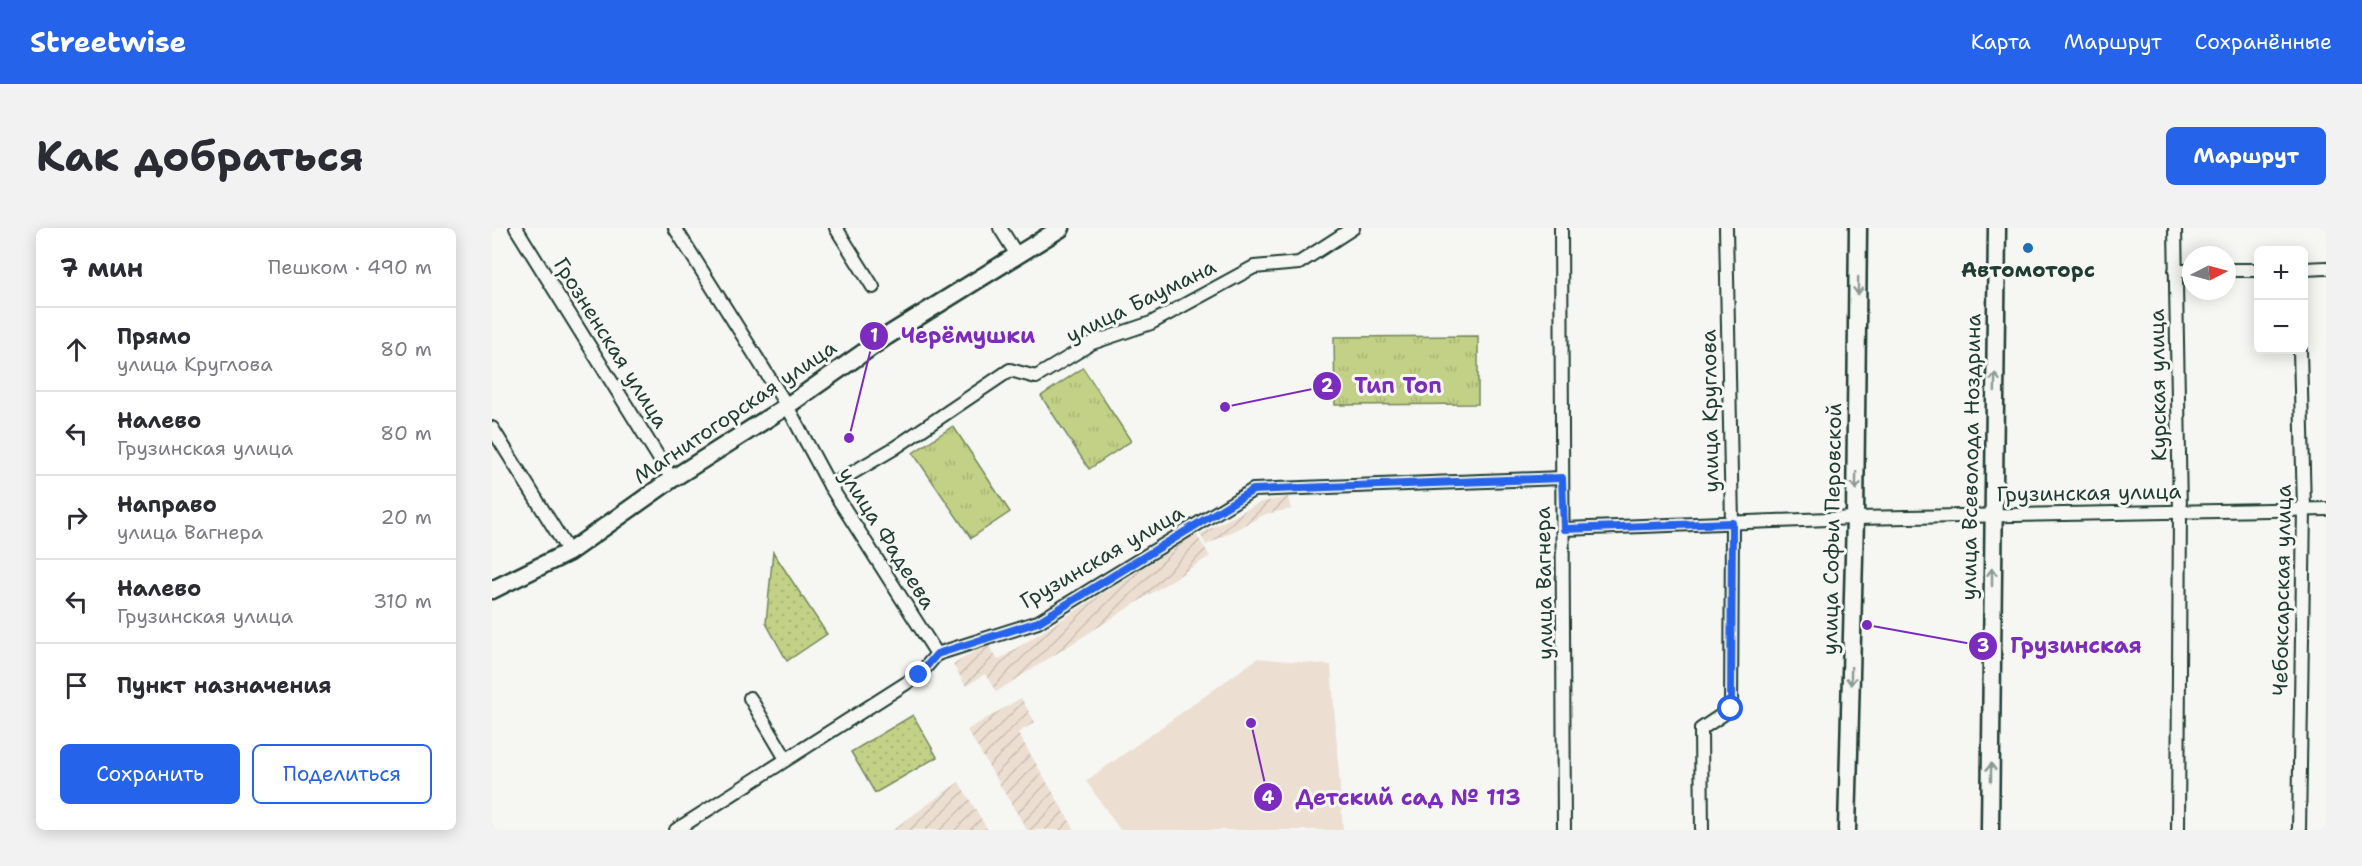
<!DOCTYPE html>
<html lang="ru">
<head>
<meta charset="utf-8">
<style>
	body { margin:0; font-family:"Shantell Sans",sans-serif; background:#f2f2f3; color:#2b2b33 }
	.controls { position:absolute; right:18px; top:18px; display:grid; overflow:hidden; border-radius:9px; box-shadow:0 3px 15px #0003 }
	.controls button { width:54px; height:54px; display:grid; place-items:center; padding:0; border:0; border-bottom:2px solid #e1e1e2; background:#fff; color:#2b2b33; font:30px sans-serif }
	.compass { position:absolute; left:1690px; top:18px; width:54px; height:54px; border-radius:50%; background:#fff; box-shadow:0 3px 15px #0003; rotate:84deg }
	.stop { position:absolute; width:18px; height:18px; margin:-14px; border:4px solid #2563eb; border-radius:50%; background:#fff }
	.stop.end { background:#2563eb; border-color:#fff; box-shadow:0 2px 6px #0008 }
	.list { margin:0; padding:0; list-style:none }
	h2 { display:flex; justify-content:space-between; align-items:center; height:78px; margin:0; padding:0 24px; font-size:26px }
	h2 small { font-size:20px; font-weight:400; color:#7c7c81 }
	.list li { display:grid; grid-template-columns:39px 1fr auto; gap:18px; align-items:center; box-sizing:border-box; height:84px; padding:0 24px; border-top:2px solid #e1e1e2 }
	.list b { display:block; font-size:22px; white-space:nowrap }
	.list p { margin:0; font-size:20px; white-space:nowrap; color:#7c7c81 }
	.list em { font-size:20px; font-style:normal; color:#7c7c81 }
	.actions { display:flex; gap:12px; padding:18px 24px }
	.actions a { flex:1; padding:14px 0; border:2px solid #2563eb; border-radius:9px; text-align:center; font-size:21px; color:#2563eb }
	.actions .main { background:#2563eb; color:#fff }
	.icon { flex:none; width:33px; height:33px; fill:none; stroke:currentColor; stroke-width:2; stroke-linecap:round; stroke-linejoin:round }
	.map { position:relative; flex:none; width:1834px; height:602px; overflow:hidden; border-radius:9px }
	header { display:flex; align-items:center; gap:36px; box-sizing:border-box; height:84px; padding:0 30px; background:#2563eb; color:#fff }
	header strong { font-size:28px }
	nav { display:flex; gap:33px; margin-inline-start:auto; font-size:21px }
	.intro { display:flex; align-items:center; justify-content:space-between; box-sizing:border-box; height:144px; padding:0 36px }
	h1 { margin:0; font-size:42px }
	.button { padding:15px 27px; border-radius:9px; background:#2563eb; color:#fff; font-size:21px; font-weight:700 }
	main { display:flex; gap:36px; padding:0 36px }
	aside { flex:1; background:#fff; border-radius:9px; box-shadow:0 3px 15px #0003 }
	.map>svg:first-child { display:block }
	.built { fill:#ecdfd2 }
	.industrial { fill:url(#industrial-furrows) }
	.grass { fill:url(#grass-dots); stroke:#71875d; stroke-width:1.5 }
	.park { fill:url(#park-tufts); stroke:#71875d; stroke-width:1.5 }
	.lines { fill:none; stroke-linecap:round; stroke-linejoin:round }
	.minor-casing { stroke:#1f3d34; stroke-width:16 }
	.secondary-casing { stroke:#1f3d34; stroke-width:21 }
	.minor { stroke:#f6f6f2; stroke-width:12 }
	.secondary { stroke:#f6f6f2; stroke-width:16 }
	.oneway { stroke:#8a9a93 }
	.route { stroke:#2563eb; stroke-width:8 }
	.poi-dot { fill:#1f6fb2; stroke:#f6f6f2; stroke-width:2 }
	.labels { text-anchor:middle; stroke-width:6; stroke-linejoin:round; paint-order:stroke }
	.poi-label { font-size:21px; font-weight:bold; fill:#1f3d34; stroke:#f6f6f2 }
	.street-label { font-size:21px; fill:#1f3d34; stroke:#f6f6f2 }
	.leader { fill:none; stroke:#7b2cbf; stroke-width:2 }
	.callout-dot { fill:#7b2cbf; stroke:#f6f6f2; stroke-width:2 }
	.mark-label { font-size:18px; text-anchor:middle; font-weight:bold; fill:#fff }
	.callout-label { font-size:22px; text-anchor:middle; font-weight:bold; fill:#7b2cbf; stroke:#f6f6f2; stroke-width:6; stroke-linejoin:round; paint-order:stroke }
</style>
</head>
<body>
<header>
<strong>Streetwise</strong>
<nav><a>Карта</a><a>Маршрут</a><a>Сохранённые</a></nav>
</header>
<div class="intro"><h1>Как добраться</h1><a class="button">Маршрут</a></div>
<main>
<aside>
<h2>7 мин<small>Пешком · 490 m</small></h2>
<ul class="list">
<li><svg class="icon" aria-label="ahead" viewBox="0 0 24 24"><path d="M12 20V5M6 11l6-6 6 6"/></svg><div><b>Прямо</b><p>улица Круглова</p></div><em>80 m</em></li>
<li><svg class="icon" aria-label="left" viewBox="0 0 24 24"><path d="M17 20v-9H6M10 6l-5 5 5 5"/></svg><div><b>Налево</b><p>Грузинская улица</p></div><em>80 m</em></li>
<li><svg class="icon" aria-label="right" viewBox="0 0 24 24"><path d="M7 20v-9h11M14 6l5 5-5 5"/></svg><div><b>Направо</b><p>улица Вагнера</p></div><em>20 m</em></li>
<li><svg class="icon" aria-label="left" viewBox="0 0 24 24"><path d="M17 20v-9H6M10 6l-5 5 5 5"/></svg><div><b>Налево</b><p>Грузинская улица</p></div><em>310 m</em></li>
<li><svg class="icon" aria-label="arrive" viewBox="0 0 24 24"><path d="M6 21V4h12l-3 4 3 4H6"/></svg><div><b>Пункт назначения</b></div></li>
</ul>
<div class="actions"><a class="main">Сохранить</a><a>Поделиться</a></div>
</aside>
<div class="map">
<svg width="1834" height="602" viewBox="0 0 1834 602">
	<defs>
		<pattern id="industrial-furrows" width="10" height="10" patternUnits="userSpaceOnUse" patternTransform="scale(1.5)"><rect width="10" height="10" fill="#ecdfd2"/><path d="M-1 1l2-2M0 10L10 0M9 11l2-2" fill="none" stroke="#cac0b5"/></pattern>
		<pattern id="grass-dots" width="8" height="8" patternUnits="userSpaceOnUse" patternTransform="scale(1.5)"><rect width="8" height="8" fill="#c3d186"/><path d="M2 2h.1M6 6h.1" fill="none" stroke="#a7b474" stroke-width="1.8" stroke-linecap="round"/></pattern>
		<pattern id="park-tufts" width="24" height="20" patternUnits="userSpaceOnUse" patternTransform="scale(1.5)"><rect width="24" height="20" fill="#c3d186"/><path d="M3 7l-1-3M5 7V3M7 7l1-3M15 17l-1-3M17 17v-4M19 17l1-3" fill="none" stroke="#a7b474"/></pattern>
	</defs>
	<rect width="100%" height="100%" fill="#f6f6f2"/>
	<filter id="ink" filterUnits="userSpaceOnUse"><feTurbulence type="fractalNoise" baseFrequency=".0167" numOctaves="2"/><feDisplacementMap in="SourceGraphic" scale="12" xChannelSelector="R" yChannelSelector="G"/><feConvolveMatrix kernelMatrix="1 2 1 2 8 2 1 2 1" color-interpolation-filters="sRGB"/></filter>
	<g filter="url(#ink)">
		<!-- built -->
		<path class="built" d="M766 430 839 437 851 602H628L594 553Z"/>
		<!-- industrial -->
		<g class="industrial">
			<path d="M796 269 799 281 774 286 714 317 708 306 769 274Z"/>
			<path d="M704 306 718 328 504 464 493 446 474 458 461 437 495 415 506 432Z"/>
			<path d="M529 470 543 494 526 505 583 602H535L475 502Z"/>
			<path d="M467 554 496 602H400Z"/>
		</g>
		<!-- grass -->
		<g class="grass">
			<path d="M281 324 335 406 295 433 274 395Z"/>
			<path d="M421 487 445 529 383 565 359 524Z"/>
		</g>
		<!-- park -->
		<g class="park">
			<path d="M986 108V176L843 177 842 109Z"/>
			<path d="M591 140 639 213 597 241 549 168Z"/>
			<path d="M461 198 518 284 479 310 421 225Z"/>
		</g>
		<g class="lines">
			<!-- minor casing -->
			<g class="minor-casing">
				<g id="minor">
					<path d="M24 0 180 251"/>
					<path d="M183 0 295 178 338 258 445 426"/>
					<path d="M344 0 381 59"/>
					<path d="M508 0 525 27"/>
					<path d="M1069 0 1072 602"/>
					<path d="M1683 0 1688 283 1686 602"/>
					<path d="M1812 41 1834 40"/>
					<path d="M1735 42H1766"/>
					<path d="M1683 43H1699"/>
					<path d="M0 200 77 324"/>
					<path d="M338 258 401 221 518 142 544 149 600 115 659 95 762 39 807 35 861 0"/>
					<path d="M1072 301 1363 290 1834 281"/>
					<path d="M258 470 294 531"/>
					<path d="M184 602 427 447 445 426 546 394 761 262 1070 250"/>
					<path d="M1210 602 1209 501 1239 481 1240 295 1234 0"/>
					<path d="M1807 602 1812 281 1808 122"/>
				</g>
			</g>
			<!-- secondary casing -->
			<g class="secondary-casing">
				<g id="secondary">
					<path d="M0 362 77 324 180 251 295 178 395 108 569 0"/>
					<path d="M1355 602 1363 290 1366 0"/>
					<path d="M1498 602 1505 0"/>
				</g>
			</g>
			<!-- minor -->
			<use href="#minor" class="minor"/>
			<!-- secondary -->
			<use href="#secondary" class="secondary"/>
		</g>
		<!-- one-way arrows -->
		<defs><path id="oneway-shaft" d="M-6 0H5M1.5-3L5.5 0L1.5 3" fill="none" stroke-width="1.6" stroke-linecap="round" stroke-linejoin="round" transform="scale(1.5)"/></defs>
		<g class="oneway">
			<use href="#oneway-shaft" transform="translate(1366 58) rotate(91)"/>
			<use href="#oneway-shaft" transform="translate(1503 154) rotate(-89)"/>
			<use href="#oneway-shaft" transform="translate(1364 253) rotate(91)"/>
			<use href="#oneway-shaft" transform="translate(1500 349) rotate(-90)"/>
			<use href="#oneway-shaft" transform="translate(1359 448) rotate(91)"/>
			<use href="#oneway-shaft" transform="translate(1499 544) rotate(-90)"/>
		</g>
	</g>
	<g class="lines" filter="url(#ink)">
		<!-- route -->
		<path class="route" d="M427 447 445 426 546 394 761 262 1070 250 1072 301 1240 295 1239 481"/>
	</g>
	<!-- markers -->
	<circle class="poi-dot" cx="1536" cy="20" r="6"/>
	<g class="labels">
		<!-- poi labels -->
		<g class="poi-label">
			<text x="1536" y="49">Автомоторс</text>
		</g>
		<!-- street labels -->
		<g class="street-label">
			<text transform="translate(649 73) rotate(-26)" y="7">улица Баумана</text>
			<text transform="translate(119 115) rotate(58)" y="7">Грозненская улица</text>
			<text transform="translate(1666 157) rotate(-91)" y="7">Курская улица</text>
			<text transform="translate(1218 183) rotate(-91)" y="7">улица Круглова</text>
			<text transform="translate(243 184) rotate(-34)" y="7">Магнитогорская улица</text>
			<text transform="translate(1479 229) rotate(-89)" y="7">улица Всеволода Ноздрина</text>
			<text transform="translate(1597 265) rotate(-1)" y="7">Грузинская улица</text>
			<text transform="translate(1340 301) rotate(-89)" y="7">улица Софьи Перовской</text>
			<text transform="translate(395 310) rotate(58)" y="7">улица Фадеева</text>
			<text transform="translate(610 329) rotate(-30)" y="7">Грузинская улица</text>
			<text transform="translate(1052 355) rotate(-91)" y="7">улица Вагнера</text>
			<text transform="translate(1790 362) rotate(-89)" y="7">Чебоксарская улица</text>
		</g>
	</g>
	<!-- callouts -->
	<path class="leader" d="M357 210L382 108M733 179L835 158M1375 397L1491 418M759 495L776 569"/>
	<g class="callout-dot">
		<circle cx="357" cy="210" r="6"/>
		<circle cx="733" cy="179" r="6"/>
		<circle cx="1375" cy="397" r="6"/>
		<circle cx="759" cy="495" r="6"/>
		<circle cx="382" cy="108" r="15"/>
		<circle cx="835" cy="158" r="15"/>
		<circle cx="1491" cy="418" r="15"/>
		<circle cx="776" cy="569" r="15"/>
	</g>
	<g class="mark-label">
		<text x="382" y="114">1</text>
		<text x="835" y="164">2</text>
		<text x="1491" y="424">3</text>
		<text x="776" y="576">4</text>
	</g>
	<g class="callout-label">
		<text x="476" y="115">Черёмушки</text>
		<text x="906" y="165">Тип Топ</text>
		<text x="1584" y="425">Грузинская</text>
		<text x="916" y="577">Детский сад № 113</text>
	</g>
</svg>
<div class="controls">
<button>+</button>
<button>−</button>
</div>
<svg class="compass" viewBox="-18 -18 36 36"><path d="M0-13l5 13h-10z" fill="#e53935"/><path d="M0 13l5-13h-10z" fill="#7c7c81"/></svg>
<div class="stop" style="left:1239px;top:481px"></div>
<div class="stop end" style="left:427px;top:447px"></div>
</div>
</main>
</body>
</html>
